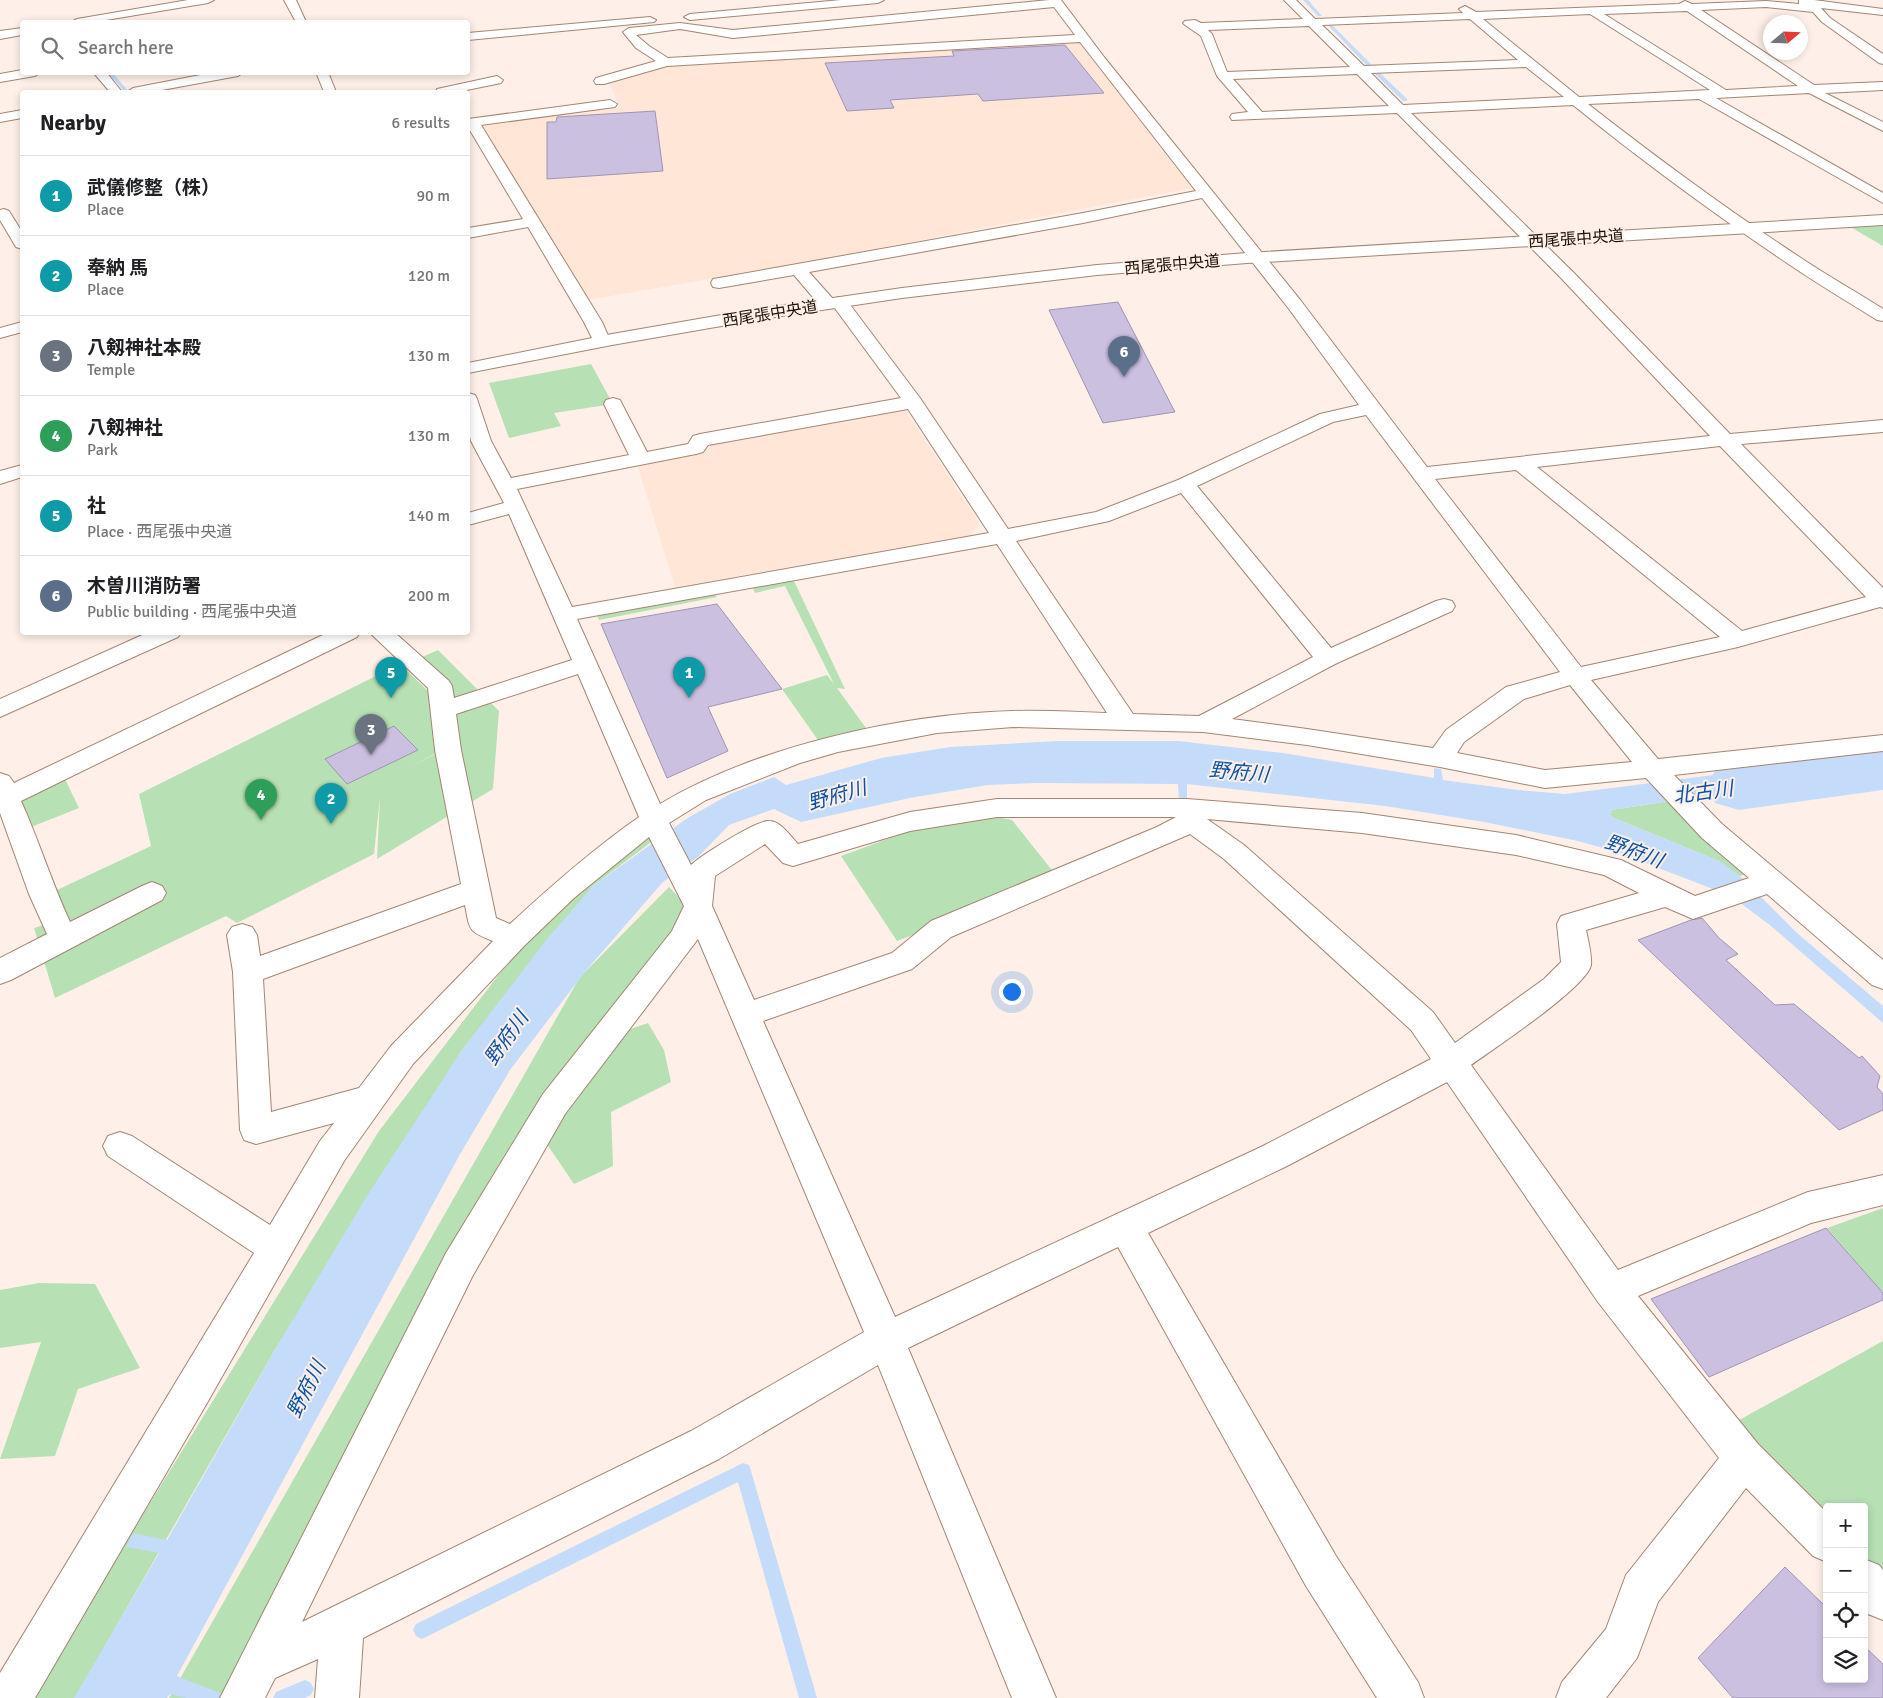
<!DOCTYPE html>
<html lang="en">
<head>
<meta charset="utf-8">
<style>
	body { margin:0; font-family:Signika,"Noto Sans JP",sans-serif; background:#f2f2f2; color:#202124 }
	.controls { position:absolute; right:15px; bottom:15px; display:grid; overflow:hidden; border-radius:5px; box-shadow:0 2px 8px #0003 }
	.controls button { width:45px; height:45px; display:grid; place-items:center; padding:0; border:0; border-bottom:1px solid #e0e0e0; background:#fff; color:#202124; font:25px sans-serif }
	.compass { position:absolute; left:1763px; top:15px; width:45px; height:45px; border-radius:50%; background:#fff; box-shadow:0 2px 8px #0003; rotate:71deg }
	.you { position:absolute; left:1011px; top:991px; width:18px; height:18px; margin:-12px; border:4px solid #fff; border-radius:50%; background:#1a73e8; box-shadow:0 0 0 8px #1a73e833 }
	.badge { display:grid; place-items:center; width:32px; height:32px; border-radius:50%; background:#7c3aed; color:#fff; font-size:16px; font-weight:700 }
	.pin { position:absolute; translate:-50% -41px; filter:drop-shadow(0 1px 2px #0008) }
	.pin::after { content:''; position:absolute; top:26px; width:18px; height:15px; background:inherit; clip-path:polygon(0 0,100% 0,50% 100%) }
	.list { margin:0; padding:0; list-style:none }
	h2 { display:flex; justify-content:space-between; align-items:center; height:65px; margin:0; padding:0 20px; font-size:21px }
	h2 small { font-size:16px; font-weight:400; color:#757577 }
	.list li { display:grid; grid-template-columns:32px 1fr auto; gap:15px; align-items:center; box-sizing:border-box; height:80px; padding:0 20px; border-top:1px solid #e0e0e0 }
	.list b { display:block; font-size:19px; white-space:nowrap }
	.list p { margin:0; font-size:16px; white-space:nowrap; color:#757577 }
	.list em { font-size:16px; font-style:normal; color:#757577 }
	.icon { flex:none; width:28px; height:28px; fill:none; stroke:currentColor; stroke-width:2; stroke-linecap:round; stroke-linejoin:round }
	.map { position:relative; flex:none; width:1883px; height:1698px; overflow:hidden }
	.search { position:absolute; background:#fff; box-shadow:0 2px 8px #0003; left:20px; top:20px; width:450px; height:55px; display:flex; align-items:center; gap:12px; box-sizing:border-box; padding:0 18px; border-radius:5px; color:#757577; font-size:19px }
	.panel { position:absolute; background:#fff; box-shadow:0 2px 8px #0003; left:20px; top:90px; width:450px; height:545px; border-radius:5px }
	.map>svg:first-child { display:block }
	.built { fill:#ffe6d7 }
	.green { fill:#b7e0b4 }
	.water { fill:#c5dbfa }
	.lines { fill:none; stroke-linecap:round; stroke-linejoin:round }
	.stream { fill:#c5dbfa; fill-rule:evenodd }
	.river { fill:#c5dbfa; fill-rule:evenodd }
	.building { fill:#ccc0e1; stroke:#9f94b3 }
	.street-casing { stroke:#a48572; stroke-width:2 }
	.secondary-casing { stroke:#a48572; stroke-width:2 }
	.primary-casing { stroke:#a48572; stroke-width:2 }
	.street { fill:#fff; fill-rule:evenodd }
	.secondary { fill:#fff; fill-rule:evenodd }
	.primary { fill:#fff; fill-rule:evenodd }
	.labels { text-anchor:middle; stroke-width:4; stroke-linejoin:round; paint-order:stroke }
	.far-street-label { font-size:16px; fill:#1c1109; stroke:#fef0e8 }
	.water-label { font-size:20px; font-style:italic; fill:#0a52a7; stroke:#fef0e8 }
</style>
</head>
<body>
<div class="map">
<svg width="1883" height="1698" viewBox="0 0 1883 1698">
	<rect width="100%" height="100%" fill="#fef0e8"/>
	<!-- built -->
	<g class="built">
		<path d="M1077 40 1192 188 791 265 587 300 483 126 620 108 608 81 670 63Z"/>
		<path d="M903 407 979 523 971 535 675 587 637 464 707 450 714 441Z"/>
	</g>
	<!-- green -->
	<g class="green">
		<path d="M1883 220V246L1842 222Z"/>
		<path d="M591 364 613 404 554 413 561 426 509 438 489 383Z"/>
		<path d="M787 581H794L845 689 837 688 866 728 820 743 782 689 827 675 834 684 785 586 755 593 753 588Z"/>
		<path d="M713 593 717 597 599 620 596 614Z"/>
		<path d="M438 650 499 711 493 789 377 859 380 797 374 854 237 923 226 916 55 998 34 928 68 917 57 890 151 846 139 794 400 664 428 691 436 753 410 767 447 748 440 686 413 661Z"/>
		<path d="M63 775 79 808 21 831 7 797Z"/>
		<path d="M1670 801 1753 873 1739 876 1719 861 1614 818 1610 815 1612 810Z"/>
		<path d="M991 816 1012 820 1059 879 897 941 841 856 912 830Z"/>
		<path d="M650 832 654 840 593 886 462 1050 276 1348 75 1698H30L379 1131 533 930Z"/>
		<path d="M669 887 694 913 605 1038 648 1023 664 1050 671 1082 611 1112 613 1166 574 1184 538 1131 228 1698H169L577 982 584 973Z"/>
		<path d="M1883 1208V1293L1827 1228Z"/>
		<path d="M39 1283 95 1284 140 1368 78 1389 55 1456 0 1459 41 1342 0 1348V1290Z"/>
		<path d="M1883 1341V1597L1864 1577V1507H1827V1539L1721 1430Z"/>
	</g>
	<!-- water -->
	<path class="water" d="M1057 741H1178L1283 753 1434 778V768L1441 769 1443 780 1518 790 1565 794 1823 761 1842 782 1670 801 1612 810 1610 815 1614 818 1719 861 1739 875 1797 933 1883 1006V1023L1771 926 1731 896 1617 852 1578 841 1484 822 1385 806 1187 784V801L1179 800 1178 784 1036 783 988 785 910 798 801 822 774 809 729 825 699 856 662 883 584 973 510 1070 459 1156 177 1676 222 1694 219 1698H187L170 1694 167 1698H74L159 1553 126 1547 133 1533 167 1540 276 1348 365 1199 462 1050 547 939 593 886 686 819 730 794 774 777 786 785 881 758 950 747Z"/>
	<g class="lines">
		<!-- stream -->
		<g class="stream">
			<path d="M1303 0H1308L1322 16H1318Z"/>
			<path d="M113 12 115 14 70 22H63Z"/>
			<path d="M1326 23H1330L1374 67V69H1370Z"/>
			<path d="M107 72H112L129 92H125Z"/>
			<path d="M1375 72H1379L1407 99V101H1403L1375 74Z"/>
			<path d="M743 1463 749 1465 751 1471 817 1698H799L738 1482 428 1636 422 1639 416 1636 413 1630 416 1624Z"/>
			<path d="M305 1680 311 1683 314 1689 311 1695 305 1698H273L276 1692Z"/>
		</g>
		<!-- river -->
		<path class="river" d="M1883 746V790L1739 810 1715 803 1706 787 1715 771 1739 764Z"/>
	</g>
	<!-- building -->
	<g class="building">
		<path d="M1065 45 1104 93 983 101 978 94 890 100 894 108 847 111 825 63 954 56 952 51Z"/>
		<path d="M655 111 663 171 547 179V122H556L557 117Z"/>
		<path d="M1118 302 1175 412 1103 423 1049 310Z"/>
		<path d="M717 604 782 689 708 707 728 751 667 778 601 624Z"/>
		<path d="M394 726 418 750 347 784 325 759Z"/>
		<path d="M1702 918 1719 938 1738 954 1726 960 1775 1005 1794 1004 1859 1058 1862 1056 1880 1076 1877 1087 1883 1094V1110L1839 1130 1638 940 1691 920Z"/>
		<path d="M1826 1228 1883 1293V1300L1709 1377 1651 1299Z"/>
		<path d="M1785 1567 1827 1608V1679H1864V1646L1883 1664V1698H1733L1698 1658Z"/>
	</g>
	<g class="lines">
		<!-- street casing -->
		<g class="street-casing">
			<g id="street">
				<path d="M188 0H214L208 3 94 22H71L77 19Z"/>
				<path d="M841 0H884L878 3 690 20 684 17 690 14Z"/>
				<path d="M1049 0H1061L1104 57 1301 301 1427 467 1710 436 1561 278 1397 113 1232 120 1230 117 1232 114 1248 112 1217 76 1201 36 1185 25 1183 23 1185 21 1195 20 1201 23 1303 19 1284 0H1296L1315 19 1463 13 1459 9 1465 6 1476 12 1679 4 1685 1 1692 4 1766 1 1799 4V0H1814L1883 9V15L1821 8 1830 18 1883 54V64L1879 63 1822 22 1813 12 1766 7 1701 10 1814 85 1883 82V90L1825 93 1883 122V131L1809 93 1716 98 1883 193V203L1699 99 1588 104C1656 157 1726 209 1798 256 1826 275 1855 291 1883 309V321L1877 320C1847 301 1816 283 1787 263 1713 213 1642 161 1573 105L1411 113 1573 272 1730 434 1883 420V432L1741 444 1883 588V608L1880 607 1738 647 1591 680 1658 759 1883 735V751L1674 775 1722 824 1883 960V989L1872 985 1767 894 1693 919 1665 907 1586 930C1588 940 1592 955 1591 965 1587 987 1492 1050 1471 1065L1618 1270 1808 1192 1883 1175V1205L1811 1223 1638 1296 1758 1444 1827 1513V1562L1813 1556 1746 1488 1658 1602 1637 1658 1606 1698H1556L1562 1682 1606 1629 1626 1575 1719 1458 1598 1302 1447 1082 1285 1167 1148 1233 1336 1556 1418 1682 1424 1698H1377L1306 1586 1118 1247 908 1348 1056 1698H1012L878 1365 719 1459 363 1638 359 1698H315L318 1659 275 1678 265 1698H220L446 1253 543 1094 672 931 684 906 649 837 574 898 524 946 413 1064 344 1161 207 1403 35 1698H0V1673L254 1253 108 1156 103 1146 108 1136 120 1132 132 1136 270 1225 320 1141 334 1123 256 1144 244 1140 240 1130 233 972 227 935 232 927 242 924 252 927 257 935 260 956 461 884 435 750 428 688 369 632H394L449 681 452 686 454 698 572 660 509 514 468 525V513L504 503 471 441 468 429V393L475 395 477 399 491 441 511 478 629 455 604 404 606 400 613 398 620 400 622 404 647 452 688 444 693 436 700 434 901 398 834 307 828 309 822 308 794 275 719 288 713 287 711 283 713 279 719 278 1083 213 1196 191 1080 42 667 66 604 84H596L594 81 596 78 656 61 636 48 623 32 629 28 680 23 733 30ZM1054 7 1075 35 668 58 649 46 636 35 680 29 733 38ZM1687 11 1798 86 1726 90 1604 14ZM1590 14 1710 90 1579 97 1483 19ZM1470 19 1518 60 1364 66 1322 25ZM1309 26 1350 67 1227 72 1212 34 1208 30ZM1526 67 1564 97 1403 105 1371 73ZM1357 74 1389 106 1262 112 1233 79ZM1202 198 1289 309 1359 405 1320 414 1178 480 1096 512 1008 529 920 398 845 298 839 297 833 299 809 272 1083 223ZM908 409 989 533 572 607 517 489 696 454 703 452 708 445ZM1366 415 1560 672 1506 687 1446 730 1433 748 1307 729 1232 719 1335 664 1452 611 1455 606 1452 601 1444 599 1436 601 1331 648 1197 486 1333 422ZM1720 446 1866 597 1742 631 1537 467ZM1516 470 1720 637 1581 667 1435 479ZM1181 493 1313 657 1199 716 1133 714 1016 541 1109 521ZM997 544 1107 713C1076 712 1044 710 1013 711 901 714 757 746 660 804L577 619ZM578 674 639 817C593 849 551 886 510 924L496 918 461 750 456 714ZM1570 685 1632 762 1545 770 1457 753 1464 742 1524 699ZM1013 727 1203 732 1307 745 1440 767 1545 788 1646 778 1702 838 1749 878 1695 896 1621 860 1516 835 1362 813 1187 799H997L910 812 798 844C791 837 781 821 769 821 757 820 700 856 691 865L669 823 706 800 800 763 838 752 937 733ZM997 817H1176L1157 827 931 921 892 953 754 1000 712 906 715 876 765 844 783 863 793 866 910 831ZM1207 819 1362 833 1516 855 1604 875 1639 893 1561 916 1557 924 1561 962 1544 979 1455 1043 1433 1012 1244 845ZM1190 834 1224 859 1411 1030 1431 1059 1261 1147 895 1317 763 1021 912 969 951 937ZM465 905C470 931 468 931 493 941L391 1046 359 1088 271 1112 263 979ZM698 939 864 1332 691 1431 302 1622 472 1277 565 1114Z"/>
				<path d="M650 17 656 20 654 22 468 40V33Z"/>
				<path d="M22 28V35L0 39V31Z"/>
				<path d="M22 70V72H41L35 76 0 82V74Z"/>
				<path d="M93 72H106L122 92H110Z"/>
				<path d="M216 72H244L238 76 151 92H127L133 88Z"/>
				<path d="M497 76 503 80 501 83 457 92H436L437 89Z"/>
				<path d="M610 100 617 104 615 107 481 125 602 322 610 340 607 344 601 345 595 344 584 322 528 227 468 238V228L523 219 468 127V119Z"/>
				<path d="M22 110V118L0 122V114Z"/>
				<path d="M4 209 9 211 22 232V249L16 247 0 220V210Z"/>
				<path d="M22 322V332L0 338V328Z"/>
				<path d="M149 632H181L178 637 0 717V699Z"/>
				<path d="M329 632H360L357 637 21 801C39 841 52 883 70 922L142 886 152 882 162 886 166 893 162 900 11 980 0 984V958L47 934 29 894 0 813V773L9 776 14 783Z"/>
				<path d="M1864 1559 1879 1565 1883 1570V1620L1868 1614 1864 1610Z"/>
			</g>
		</g>
		<!-- secondary casing -->
		<g class="secondary-casing">
			<g id="secondary">
				<path d="M284 0H296L306 22H296Z"/>
				<path d="M316 72H328L336 92H324Z"/>
			</g>
		</g>
		<!-- primary casing -->
		<g class="primary-casing">
			<g id="primary">
				<path d="M1883 215V225L1247 263 1097 275 902 298 756 320 612 345 468 373V363L612 334 756 309 902 288 1097 265 1247 253Z"/>
				<path d="M22 465V477L0 484V471Z"/>
			</g>
		</g>
		<!-- street -->
		<use href="#street" class="street"/>
		<!-- secondary -->
		<use href="#secondary" class="secondary"/>
		<!-- primary -->
		<use href="#primary" class="primary"/>
	</g>
	<g class="labels">
		<!-- far-street labels -->
		<g class="far-street-label">
			<text transform="translate(1576 238) rotate(-4)" y="6">西尾張中央道</text>
			<text transform="translate(1172 264) rotate(-5)" y="6">西尾張中央道</text>
			<text transform="translate(770 313) rotate(-9)" y="6">西尾張中央道</text>
		</g>
		<!-- water labels -->
		<g class="water-label">
			<text transform="translate(1239 772) rotate(5)" y="7">野府川</text>
			<text transform="translate(1703 792) rotate(-8)" y="7">北古川</text>
			<text transform="translate(837 795) rotate(-16)" y="7">野府川</text>
			<text transform="translate(1634 851) rotate(20)" y="7">野府川</text>
			<text transform="translate(506 1038) rotate(-55)" y="7">野府川</text>
			<text transform="translate(306 1389) rotate(-63)" y="7">野府川</text>
		</g>
	</g>
</svg>
<div class="controls">
<button>+</button>
<button>−</button>
<button><svg class="icon" aria-label="locate" viewBox="0 0 24 24"><circle cx="12" cy="12" r="6"/><path d="M12 2v4M12 18v4M2 12h4M18 12h4"/></svg></button>
<button><svg class="icon" aria-label="layers" viewBox="0 0 24 24"><path d="M12 4l9 5-9 5-9-5zM3 14l9 5 9-5"/></svg></button>
</div>
<svg class="compass" viewBox="-18 -18 36 36"><path d="M0-13l5 13h-10z" fill="#e53935"/><path d="M0 13l5-13h-10z" fill="#757577"/></svg>
<div class="you"></div>
<div class="pin badge" style="left:689px;top:698px;background:#0f9aa8">1</div>
<div class="pin badge" style="left:331px;top:824px;background:#0f9aa8">2</div>
<div class="pin badge" style="left:371px;top:755px;background:#6b7280">3</div>
<div class="pin badge" style="left:261px;top:820px;background:#2e9e5b">4</div>
<div class="pin badge" style="left:391px;top:698px;background:#0f9aa8">5</div>
<div class="pin badge" style="left:1124px;top:377px;background:#5c6f8a">6</div>
<div class="search"><svg class="icon" aria-label="search" viewBox="0 0 24 24"><circle cx="10" cy="10" r="6"/><path d="M15 15l6 6"/></svg>Search here</div>
<section class="panel">
<h2>Nearby<small>6 results</small></h2>
<ul class="list">
<li><span class="badge" style="background:#0f9aa8">1</span><div><b>武儀修整（株）</b><p>Place</p></div><em>90 m</em></li>
<li><span class="badge" style="background:#0f9aa8">2</span><div><b>奉納 馬</b><p>Place</p></div><em>120 m</em></li>
<li><span class="badge" style="background:#6b7280">3</span><div><b>八剱神社本殿</b><p>Temple</p></div><em>130 m</em></li>
<li><span class="badge" style="background:#2e9e5b">4</span><div><b>八剱神社</b><p>Park</p></div><em>130 m</em></li>
<li><span class="badge" style="background:#0f9aa8">5</span><div><b>社</b><p>Place · 西尾張中央道</p></div><em>140 m</em></li>
<li><span class="badge" style="background:#5c6f8a">6</span><div><b>木曽川消防署</b><p>Public building · 西尾張中央道</p></div><em>200 m</em></li>
</ul>
</section>
</div>
</body>
</html>
